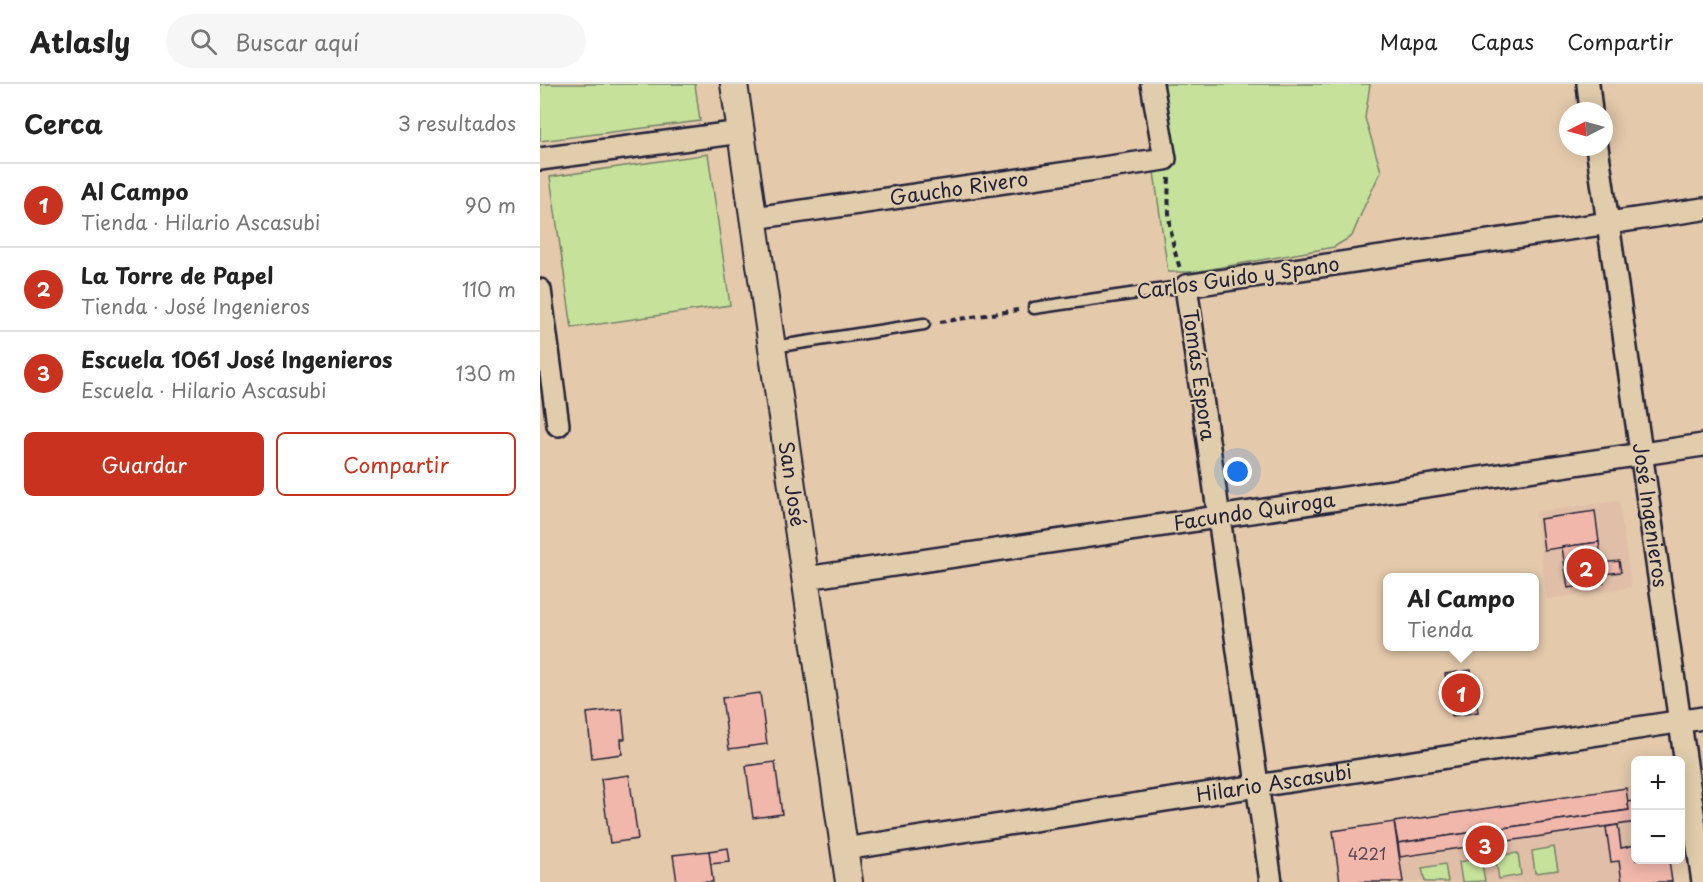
<!DOCTYPE html>
<html lang="es">
<head>
<meta charset="utf-8">
<style>
	body { margin:0; font-family:"Playpen Sans",sans-serif; background:#f6f6f6; color:#222 }
	.controls { position:absolute; right:18px; bottom:18px; display:grid; overflow:hidden; border-radius:9px; box-shadow:0 3px 15px #0003 }
	.controls button { width:54px; height:54px; display:grid; place-items:center; padding:0; border:0; border-bottom:2px solid #e0e0e0; background:#fff; color:#222; font:30px sans-serif }
	.compass { position:absolute; left:1019px; top:18px; width:54px; height:54px; border-radius:50%; background:#fff; box-shadow:0 3px 15px #0003; rotate:264deg }
	.you { position:absolute; left:698px; top:388px; width:21px; height:21px; margin:-15px; border:4px solid #fff; border-radius:50%; background:#1a73e8; box-shadow:0 0 0 9px #1a73e833 }
	.badge { display:grid; place-items:center; width:39px; height:39px; border-radius:50%; background:#c8321e; color:#fff; font-size:20px; font-weight:700 }
	.pin { position:absolute; translate:-50% -50%; border:3px solid #fff; box-shadow:0 2px 6px #0006 }
	.popup { position:absolute; left:843px; top:489px; width:156px; height:78px; box-sizing:border-box; display:grid; place-content:center; border-radius:9px; background:#fff; filter:drop-shadow(0 2px 4px #0005); font-size:20px; white-space:nowrap; color:#767676 }
	.popup b { font-size:22px; color:#222 }
	.popup::after { content:''; position:absolute; left:50%; top:100%; margin-left:-12px; border:12px solid transparent; border-top-color:#fff }
	.list { margin:0; padding:0; list-style:none }
	h2 { display:flex; justify-content:space-between; align-items:center; height:78px; margin:0; padding:0 24px; font-size:26px }
	h2 small { font-size:20px; font-weight:400; color:#767676 }
	.list li { display:grid; grid-template-columns:39px 1fr auto; gap:18px; align-items:center; box-sizing:border-box; height:84px; padding:0 24px; border-top:2px solid #e0e0e0 }
	.list b { display:block; font-size:22px; white-space:nowrap }
	.list p { margin:0; font-size:20px; white-space:nowrap; color:#767676 }
	.list em { font-size:20px; font-style:normal; color:#767676 }
	.actions { display:flex; gap:12px; padding:18px 24px }
	.actions a { flex:1; padding:14px 0; border:2px solid #c8321e; border-radius:9px; text-align:center; font-size:21px; color:#c8321e }
	.actions .main { background:#c8321e; color:#fff }
	.icon { flex:none; width:33px; height:33px; fill:none; stroke:currentColor; stroke-width:2; stroke-linecap:round; stroke-linejoin:round }
	.map { position:relative; flex:none; width:1163px; height:798px; overflow:hidden }
	header { display:flex; align-items:center; gap:36px; box-sizing:border-box; height:84px; padding:0 30px; background:#fff; border-bottom:2px solid #e0e0e0 }
	header strong { font-size:28px }
	nav { display:flex; gap:33px; margin-inline-start:auto; font-size:21px }
	.search { width:420px; height:54px; background:#f6f6f6; display:flex; align-items:center; gap:15px; box-sizing:border-box; padding:0 21px; border-radius:33px; color:#767676; font-size:22px }
	main { display:flex }
	aside { flex:1; background:#fff }
	.map>svg:first-child { display:block }
	.built { fill:#e0bea7 }
	.green { fill:#c6e29a; stroke:#74826a; stroke-width:1.5 }
	.building { fill:#f1b7ab; stroke:#22223b; stroke-width:1.5 }
	.lines { fill:none; stroke-linecap:round; stroke-linejoin:round }
	.service-casing { stroke:#22223b; stroke-width:15 }
	.minor-casing { stroke:#22223b; stroke-width:26 }
	.tertiary-casing { stroke:#22223b; stroke-width:30 }
	.path { stroke:#22223b; stroke-width:4; stroke-dasharray:6 4.5; stroke-linecap:butt }
	.service { stroke:#e1cdab; stroke-width:10 }
	.minor { stroke:#e1cdab; stroke-width:21 }
	.tertiary { stroke:#e1cdab; stroke-width:26 }
	.labels { text-anchor:middle; stroke-width:4.5; stroke-linejoin:round; paint-order:stroke }
	.number-label { font-size:16px; fill:#564757 }
	.street-label { font-size:20px; fill:#22223b; stroke:#e1cdab }
</style>
</head>
<body>
<header>
<strong>Atlasly</strong>
<div class="search"><svg class="icon" aria-label="search" viewBox="0 0 24 24"><circle cx="10" cy="10" r="6"/><path d="M15 15l6 6"/></svg>Buscar aquí</div>
<nav><a>Mapa</a><a>Capas</a><a>Compartir</a></nav>
</header>
<main>
<aside>
<h2>Cerca<small>3 resultados</small></h2>
<ul class="list">
<li><span class="badge">1</span><div><b>Al Campo</b><p>Tienda · Hilario Ascasubi</p></div><em>90 m</em></li>
<li><span class="badge">2</span><div><b>La Torre de Papel</b><p>Tienda · José Ingenieros</p></div><em>110 m</em></li>
<li><span class="badge">3</span><div><b>Escuela 1061 José Ingenieros</b><p>Escuela · Hilario Ascasubi</p></div><em>130 m</em></li>
</ul>
<div class="actions"><a class="main">Guardar</a><a>Compartir</a></div>
</aside>
<div class="map">
<svg width="1163" height="798" viewBox="0 0 1163 798">
	<rect width="100%" height="100%" fill="#e4c9ab"/>
	<filter id="ink" filterUnits="userSpaceOnUse"><feTurbulence type="fractalNoise" baseFrequency=".0167" numOctaves="2"/><feDisplacementMap in="SourceGraphic" scale="12" xChannelSelector="R" yChannelSelector="G"/><feConvolveMatrix kernelMatrix="1 2 1 2 8 2 1 2 1" color-interpolation-filters="sRGB"/></filter>
	<g filter="url(#ink)">
		<!-- built -->
		<g class="built">
			<path d="M1079 417 1091 503 1007 515 996 428Z"/>
			<path d="M1095 702 1096 776H1129L1132 798H800L793 747Z"/>
		</g>
		<!-- green -->
		<g class="green">
			<path d="M0 0H155L160 37 0 57Z"/>
			<path d="M622 0H830L825 34 841 87 824 123 812 152 794 163 654 188H628L614 88 632 68Z"/>
			<path d="M168 70 190 221 32 244 10 93Z"/>
			<path d="M1014 763 1018 786 995 789 992 767Z"/>
			<path d="M978 769 981 791 959 795 955 772Z"/>
			<path d="M941 774 945 797 922 798 919 778Z"/>
			<path d="M905 780 908 798H885L882 784Z"/>
		</g>
		<!-- building -->
		<g class="building">
			<path d="M1055 427 1059 458 1004 466 1000 435Z"/>
			<path d="M1059 458 1064 499 1028 504 1022 463Z"/>
			<path d="M1079 477 1081 488 1063 490 1062 479Z"/>
			<path d="M931 586 938 628 912 632 905 590Z"/>
			<path d="M220 609 227 660 189 665 182 614Z"/>
			<path d="M82 625 85 655H81L82 670 52 674 47 629Z"/>
			<path d="M235 678 242 730 213 734 206 682Z"/>
			<path d="M89 691 98 755 70 759 61 695Z"/>
			<path d="M1086 704 1089 726 858 759 854 738Z"/>
			<path d="M1093 717 1096 738 860 773 858 759 1089 726 1088 718Z"/>
			<path d="M854 738 863 798H800L793 747Z"/>
			<path d="M1078 741 1081 764 1096 761V776H1129L1132 798H1082L1079 777 1071 778 1066 743Z"/>
			<path d="M188 764 190 778 170 780 169 767Z"/>
			<path d="M169 767 173 798H137L133 771Z"/>
		</g>
		<g class="lines">
			<!-- service casing -->
			<g class="service-casing">
				<g id="service">
					<path d="M494 224 646 202"/>
					<path d="M233 263 384 240"/>
				</g>
			</g>
			<!-- minor casing -->
			<g class="minor-casing">
				<g id="minor">
					<path d="M1048 0 1051 27"/>
					<path id="s1" d="M1057 63 1163 798"/>
					<path d="M0 75 201 48"/>
					<path id="s2" d="M214 134 625 75 612 0"/>
					<path d="M0 206 18 341"/>
					<path id="s3" d="M266 494 1163 361"/>
					<path id="s4" d="M304 765 1163 634"/>
					<path d="M731 798 646 202 1163 125"/>
				</g>
			</g>
			<!-- tertiary casing -->
			<g class="tertiary-casing">
				<g id="tertiary">
					<path id="s5" d="M194 0 309 798"/>
				</g>
			</g>
			<!-- path -->
			<g class="path">
				<path d="M629 94C627 123 630 157 640 184"/>
				<path d="M400 238 478 226"/>
			</g>
			<!-- service -->
			<use href="#service" class="service"/>
			<!-- minor -->
			<use href="#minor" class="minor"/>
			<!-- tertiary -->
			<use href="#tertiary" class="tertiary"/>
		</g>
	</g>
	<g class="labels">
		<!-- number labels -->
		<g class="number-label">
			<text x="827" y="776">4221</text>
		</g>
		<!-- street labels -->
		<g class="street-label">
			<text dy="7" stroke="none"><textPath href="#s2" startOffset="207">Gaucho Rivero</textPath></text>
			<text transform="translate(698 194) rotate(-8)" y="7">Carlos Guido y Spano</text>
			<text transform="translate(659 291) rotate(82)" y="7">Tomás Espora</text>
			<text dy="7" stroke="none"><textPath href="#s5" startOffset="404">San José</textPath></text>
			<text dy="7" stroke="none"><textPath href="#s3" startOffset="453">Facundo Quiroga</textPath></text>
			<text dy="7" stroke="none"><textPath href="#s1" startOffset="372">José Ingenieros</textPath></text>
			<text dy="7" stroke="none"><textPath href="#s4" startOffset="435">Hilario Ascasubi</textPath></text>
		</g>
	</g>
</svg>
<div class="controls">
<button>+</button>
<button>−</button>
</div>
<svg class="compass" viewBox="-18 -18 36 36"><path d="M0-13l5 13h-10z" fill="#e53935"/><path d="M0 13l5-13h-10z" fill="#767676"/></svg>
<div class="you"></div>
<div class="pin badge" style="left:921px;top:609px">1</div>
<div class="popup"><b>Al Campo</b>Tienda</div>
<div class="pin badge" style="left:1046px;top:484px">2</div>
<div class="pin badge" style="left:945px;top:761px">3</div>
</div>
</main>
</body>
</html>
